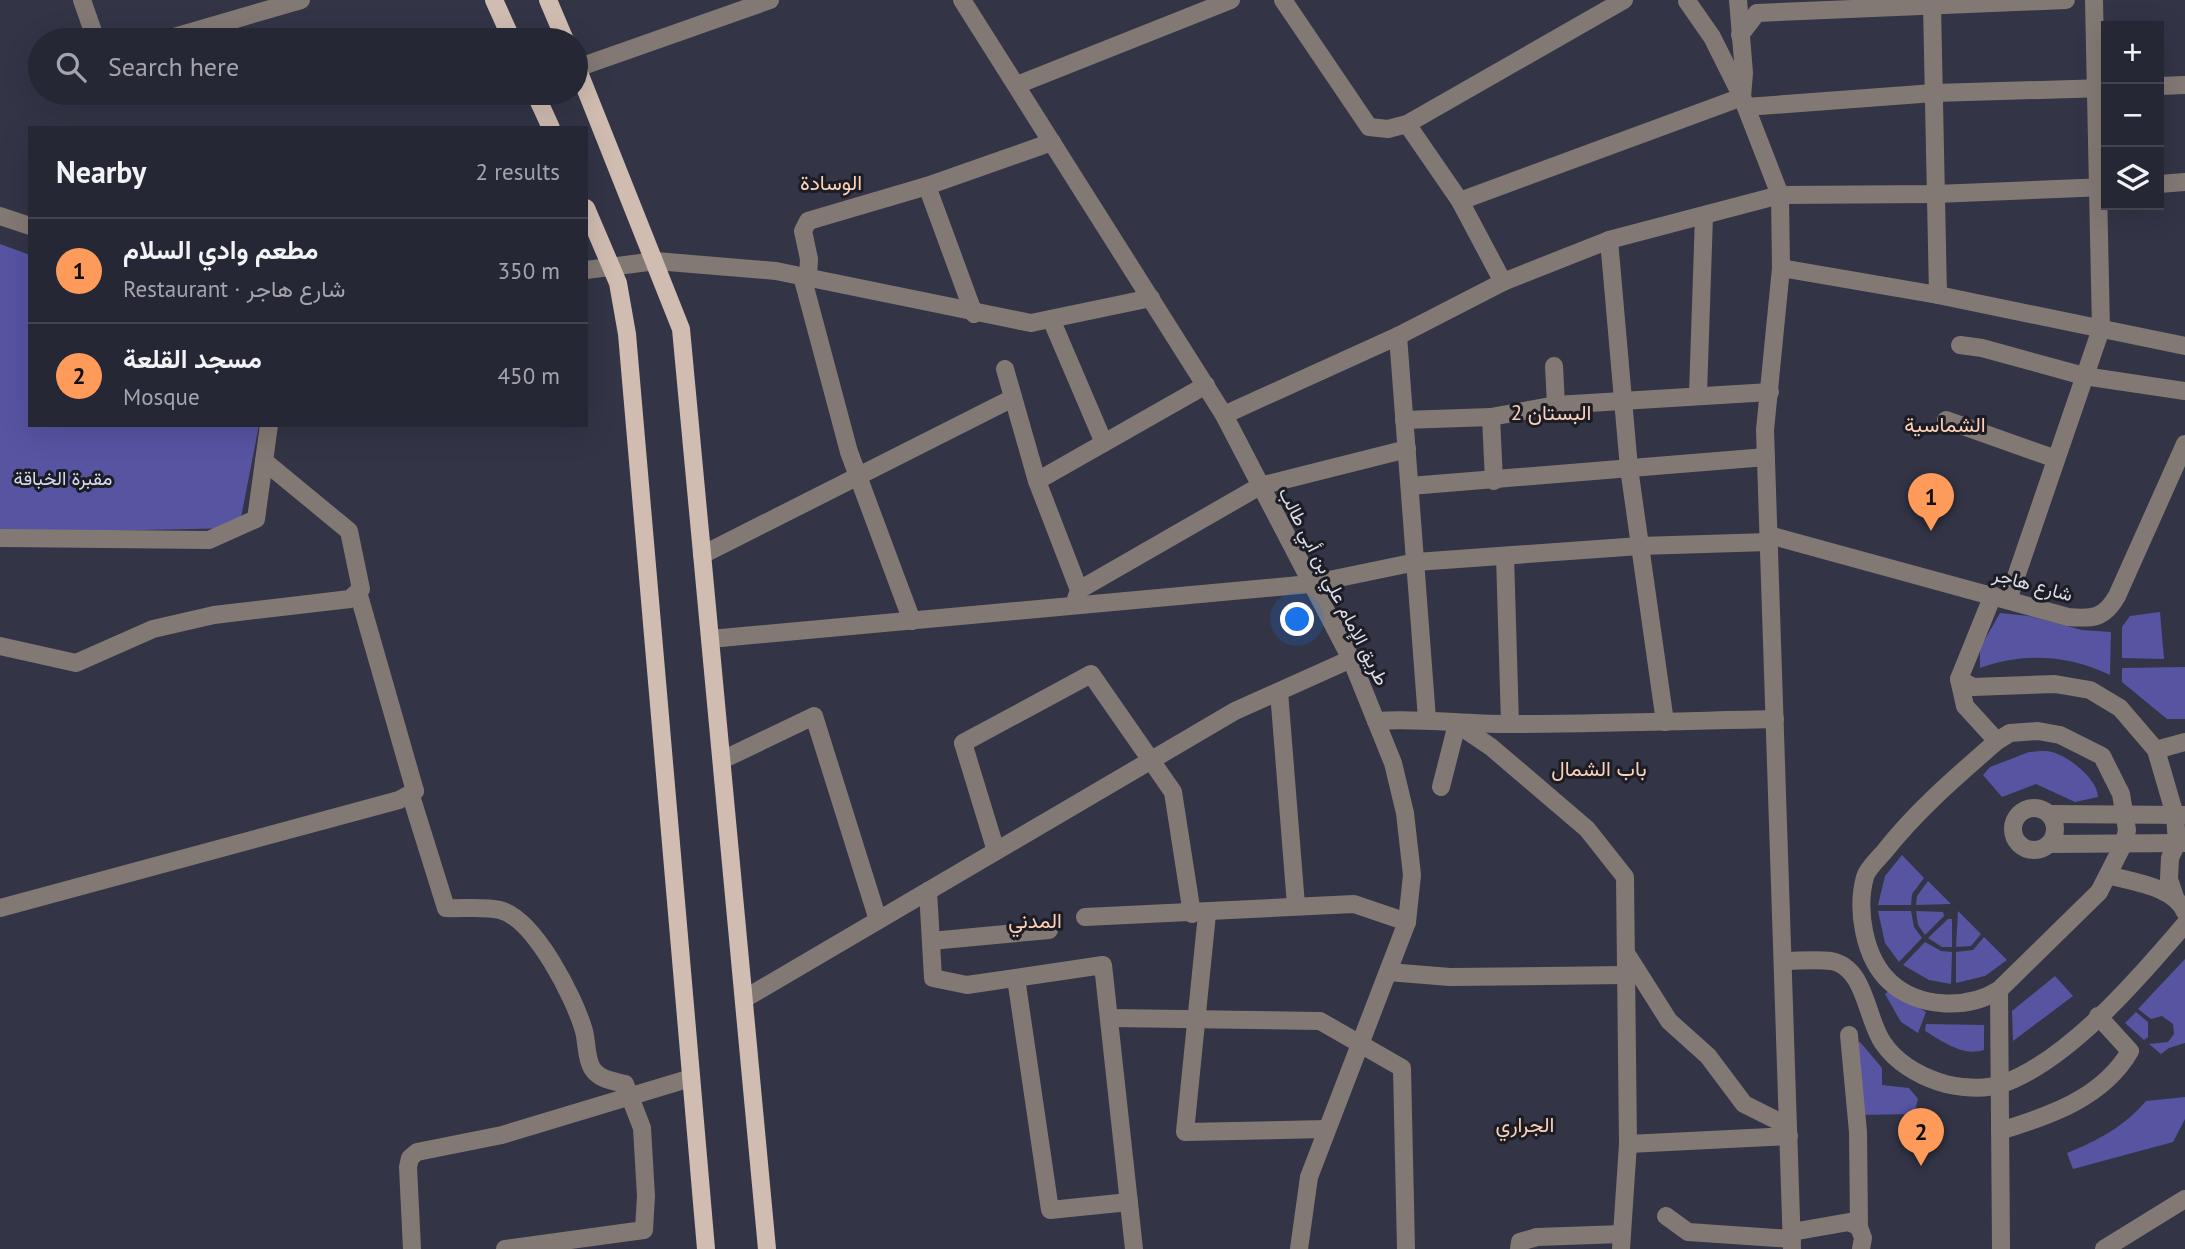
<!DOCTYPE html>
<html lang="en">
<head>
<meta charset="utf-8">
<style>
	body { margin:0; font-family:"PT Sans",Vazirmatn,sans-serif; background:#2e2f3c; color:#f1f3f6 }
	.controls { position:absolute; right:21px; top:21px; display:grid; overflow:hidden; border-radius:0px; box-shadow:0 7px 28px #0002 }
	.controls button { width:63px; height:63px; display:grid; place-items:center; padding:0; border:0; border-bottom:2px solid #42444f; background:#262734; color:#f1f3f6; font:35px sans-serif }
	.you { position:absolute; left:1298px; top:620px; width:24px; height:24px; margin:-18px; border:5px solid #fff; border-radius:50%; background:#1a73e8; box-shadow:0 0 0 10px #1a73e833 }
	.badge { display:grid; place-items:center; width:46px; height:46px; border-radius:50%; background:#ff9b5a; color:#111; font-size:23px; font-weight:700 }
	.pin { position:absolute; translate:-50% -58px; filter:drop-shadow(0 2px 4px #0008) }
	.pin::after { content:''; position:absolute; top:37px; width:24px; height:21px; background:inherit; clip-path:polygon(0 0,100% 0,50% 100%) }
	.list { margin:0; padding:0; list-style:none }
	h2 { display:flex; justify-content:space-between; align-items:center; height:91px; margin:0; padding:0 28px; font-size:30px }
	h2 small { font-size:23px; font-weight:400; color:#a4a5ac }
	.list li { display:grid; grid-template-columns:46px 1fr auto; gap:21px; align-items:center; box-sizing:border-box; height:105px; padding:0 28px; border-top:2px solid #42444f }
	.list b { display:block; font-size:26px; white-space:nowrap }
	.list p { margin:0; font-size:23px; white-space:nowrap; color:#a4a5ac }
	.list em { font-size:23px; font-style:normal; color:#a4a5ac }
	.icon { flex:none; width:38px; height:38px; fill:none; stroke:currentColor; stroke-width:2; stroke-linecap:round; stroke-linejoin:round }
	.map { position:relative; flex:none; width:2185px; height:1249px; overflow:hidden }
	.search { position:absolute; background:#262734; box-shadow:0 7px 28px #0002; left:28px; top:28px; width:560px; height:77px; display:flex; align-items:center; gap:18px; box-sizing:border-box; padding:0 24px; border-radius:38px; color:#a4a5ac; font-size:26px }
	.panel { position:absolute; background:#262734; box-shadow:0 7px 28px #0002; left:28px; top:126px; width:560px; height:301px; border-radius:0px }
	.map>svg:first-child { display:block }
	.green { fill:#5754a2 }
	.lines { fill:none; stroke-linecap:round; stroke-linejoin:round }
	.minor { stroke:#837974; stroke-width:18 }
	.major { stroke:#d0bcb1; stroke-width:18 }
	.labels { text-anchor:middle; stroke-width:6; stroke-linejoin:round; paint-order:stroke }
	.park-label { font-size:19px; fill:#d7d9f0; stroke:#1c1c25 }
	.street-label { font-size:19px; fill:#dbdce7; stroke:#1c1c25 }
	.neighbourhood-label { font-size:21px; fill:#fdd1b8; stroke:#1c1c25 }
</style>
</head>
<body>
<div class="map">
<svg width="2185" height="1249" viewBox="0 0 2185 1249">
	<rect width="100%" height="100%" fill="#333446"/>
	<!-- green -->
	<g class="green">
		<path d="M0 244 30 255V425H259L239 528 0 533Z"/>
		<path d="M2160 612 2164 659 2122 658V627L2130 616Z"/>
		<path d="M2000 613 2029 616 2082 630 2111 632 2110 675C2069 655 2023 652 1980 668V648Z"/>
		<path d="M2185 667V719H2167L2122 682V668Z"/>
		<path d="M2029 752C2036 752 2045 750 2052 752 2068 756 2098 779 2098 797L2075 802 2036 784 2002 797 1983 775 1990 767Z"/>
		<path d="M1902 855 1924 878 1912 894 1911 905H1878L1885 876Z"/>
		<path d="M1928 881 1951 904 1916 905 1917 896Z"/>
		<path d="M1878 911H1911L1914 927 1922 938 1899 962 1885 943Z"/>
		<path d="M1916 911 1943 912 1944 916 1925 935 1918 925Z"/>
		<path d="M1958 911 1981 934 1971 946 1956 947Z"/>
		<path d="M1948 919H1952V947H1942L1928 938Z"/>
		<path d="M1984 937 2007 960 1985 976 1956 983V952L1973 950Z"/>
		<path d="M1925 942 1941 951 1952 952 1951 984 1929 980 1903 965Z"/>
		<path d="M2185 959V1043L2169 1048 2161 1054 2149 1044 2168 1042 2174 1034 2173 1024 2162 1016 2151 1019 2138 1009Z"/>
		<path d="M2055 976 2073 996 2013 1041 2012 1011Z"/>
		<path d="M1890 990 1926 1012 1918 1033 1901 1022 1885 994Z"/>
		<path d="M2136 1012 2148 1022V1037L2144 1040 2125 1023Z"/>
		<path d="M1926 1024 1984 1025V1050C1963 1057 1942 1041 1925 1031Z"/>
		<path d="M1860 1042 1882 1068V1085L1909 1088 1918 1099 1914 1114 1860 1115 1852 1047Z"/>
		<path d="M2185 1097V1119L2173 1142 2073 1169 2067 1153C2097 1141 2125 1126 2146 1101Z"/>
	</g>
	<g class="lines">
		<!-- minor -->
		<g class="minor">
			<path d="M82 0 96 40"/>
			<path d="M962 0 1224 415 1351 659 1393 763 1405 813 1412 875 1407 922 1309 1177 1299 1249"/>
			<path d="M1283 0 1369 127 1388 129 1407 124 1624 0"/>
			<path d="M1738 0 1744 73 1742 97"/>
			<path d="M1687 1 1712 37 1742 97 1780 195 1781 268 1765 430 1792 1249"/>
			<path d="M1932 5 1938 295"/>
			<path d="M1740 35 1757 13 2066 0"/>
			<path d="M164 40 301 0"/>
			<path d="M577 68 770 0"/>
			<path d="M1017 85 1231 0"/>
			<path d="M2159 86 2185 85"/>
			<path d="M1746 107 1934 93 2106 88"/>
			<path d="M1407 124 1460 201 1503 282"/>
			<path d="M2159 184 2185 182"/>
			<path d="M927 186 974 314"/>
			<path d="M1460 201 1742 97"/>
			<path d="M0 216 30 226"/>
			<path d="M1609 240 1629 468 1665 722"/>
			<path d="M1781 268 1938 295 2185 346"/>
			<path d="M586 270 656 261 776 271 1031 323 1151 298"/>
			<path d="M802 276 849 452 912 621"/>
			<path d="M808 278 809 259 803 231 808 221 927 186 1052 142"/>
			<path d="M1051 319 1104 443"/>
			<path d="M1398 336 1427 719"/>
			<path d="M1960 345 1982 348 2084 376 2185 391"/>
			<path d="M1554 366 1556 405"/>
			<path d="M1005 369 1037 481 1079 590 1076 599"/>
			<path d="M1698 394 1704 216"/>
			<path d="M1224 415 1398 336 1503 282 1609 240 1780 195 1936 194 2106 187"/>
			<path d="M1491 417 1494 481"/>
			<path d="M1404 420 1491 417 1556 405 1770 392"/>
			<path d="M1946 420 2056 459"/>
			<path d="M1037 481 1206 385"/>
			<path d="M1410 486 1766 457"/>
			<path d="M1769 535 2068 617C2092 619 2104 619 2117 596L2185 444"/>
			<path d="M0 538 209 540 256 519 269 425"/>
			<path d="M702 555 1013 398"/>
			<path d="M1505 556 1510 724"/>
			<path d="M1079 590 1260 486 1407 449"/>
			<path d="M1993 595 1959 679 1965 706 1997 741"/>
			<path d="M2008 600 2101 329 2094 0"/>
			<path d="M710 639 1310 584 1416 562 1640 546 1769 542"/>
			<path d="M0 646 76 663 153 629 214 615 350 599 361 589 349 531 264 461"/>
			<path d="M1959 679 1973 687 2055 684 2090 690 2120 708 2156 750 2175 815 2177 843 2170 858 2169 879 2175 897"/>
			<path d="M1279 692 1296 905"/>
			<path d="M1376 721C1420 718 1462 724 1505 724 1595 724 1685 721 1775 719"/>
			<path d="M2038 731 2060 735 2102 756 2121 794 2127 830 2124 843 2099 892 1999 990C1967 1010 1918 1008 1890 982 1864 958 1856 910 1865 877 1867 869 1878 859 1884 852 1917 810 1957 776 1997 741L2010 733Z"/>
			<path d="M2156 750 2185 742"/>
			<path d="M722 760 814 716 878 920"/>
			<path d="M1441 787 1457 724 1491 747 1587 829 1625 877 1628 1144 1621 1249"/>
			<path d="M415 791 411 796 446 908C462 909 483 906 500 910 535 919 575 999 584 1031 587 1042 586 1059 592 1068 599 1080 614 1081 625 1084L642 1128 646 1196 644 1230 505 1249"/>
			<circle cx="2034" cy="829" r="21"/>
			<path d="M2049 814 2185 815"/>
			<path d="M2049 844 2185 843"/>
			<path d="M996 851 963 743 1091 674 1173 792 1192 914"/>
			<path d="M2108 875C2132 882 2174 886 2185 912"/>
			<path d="M928 891 933 978 967 985 1103 965 1134 1249"/>
			<path d="M0 908 399 800 415 791 358 592"/>
			<path d="M1207 914 1185 1132 1326 1129"/>
			<path d="M1085 917 1354 904 1407 922"/>
			<path d="M931 941 1049 930"/>
			<path d="M1626 953 1669 1021 1708 1056 1744 1104 1788 1126"/>
			<path d="M1783 961C1798 961 1816 959 1831 961 1866 967 1866 1019 1883 1043 1896 1062 1918 1075 1939 1082 1957 1088 1985 1090 2002 1084 2068 1061 2140 977 2185 924"/>
			<path d="M1388 972 1450 977 1626 975"/>
			<path d="M1016 978 1050 1210 1129 1202"/>
			<path d="M1999 990 2001 1249"/>
			<path d="M744 999 1235 711 1351 659"/>
			<path d="M1109 1018 1320 1021 1402 1068 1406 1249"/>
			<path d="M1849 1035 1858 1132 1859 1227"/>
			<path d="M2000 1131C2049 1116 2103 1098 2130 1051L2098 1016"/>
			<path d="M1628 1144 1789 1136"/>
			<path d="M1666 1216 1688 1232 1792 1239"/>
			<path d="M1792 1232 1849 1222 1859 1227 1863 1238 1861 1249"/>
			<path d="M412 1249 408 1167 410 1158 417 1152 502 1135 691 1078"/>
			<path d="M1519 1249 1520 1242 1537 1237 1622 1234"/>
			<path d="M2104 1249 2185 1199"/>
		</g>
		<!-- major -->
		<g class="major">
			<path d="M494 0 512 40"/>
			<path d="M548 0 565 40"/>
			<path d="M576 65 681 329 767 1249"/>
			<path d="M535 93 551 128"/>
			<path d="M586 208 618 283 627 334 706 1249"/>
		</g>
	</g>
	<g class="labels">
		<!-- park labels -->
		<g class="park-label">
			<text x="63" y="485">مقبرة الخباقة</text>
		</g>
		<!-- street labels -->
		<g class="street-label">
			<text transform="translate(2033 584) rotate(15)" y="7">شارع هاجر</text>
			<text transform="translate(1334 586) rotate(63)" y="7">طريق الإمام علي بن أبي طالب</text>
		</g>
		<!-- neighbourhood labels -->
		<g class="neighbourhood-label">
			<text x="831" y="190">الوسادة</text>
			<text x="1551" y="420">البستان 2</text>
			<text x="1945" y="432">الشماسية</text>
			<text x="1599" y="776">باب الشمال</text>
			<text x="1035" y="928">المدني</text>
			<text x="1525" y="1132">الجراري</text>
		</g>
	</g>
</svg>
<div class="controls">
<button>+</button>
<button>−</button>
<button><svg class="icon" aria-label="layers" viewBox="0 0 24 24"><path d="M12 4l9 5-9 5-9-5zM3 14l9 5 9-5"/></svg></button>
</div>
<div class="you"></div>
<div class="pin badge" style="left:1931px;top:531px">1</div>
<div class="pin badge" style="left:1921px;top:1166px">2</div>
<div class="search"><svg class="icon" aria-label="search" viewBox="0 0 24 24"><circle cx="10" cy="10" r="6"/><path d="M15 15l6 6"/></svg>Search here</div>
<section class="panel">
<h2>Nearby<small>2 results</small></h2>
<ul class="list">
<li><span class="badge">1</span><div><b>مطعم وادي السلام</b><p>Restaurant · شارع هاجر</p></div><em>350 m</em></li>
<li><span class="badge">2</span><div><b>مسجد القلعة</b><p>Mosque</p></div><em>450 m</em></li>
</ul>
</section>
</div>
</body>
</html>
